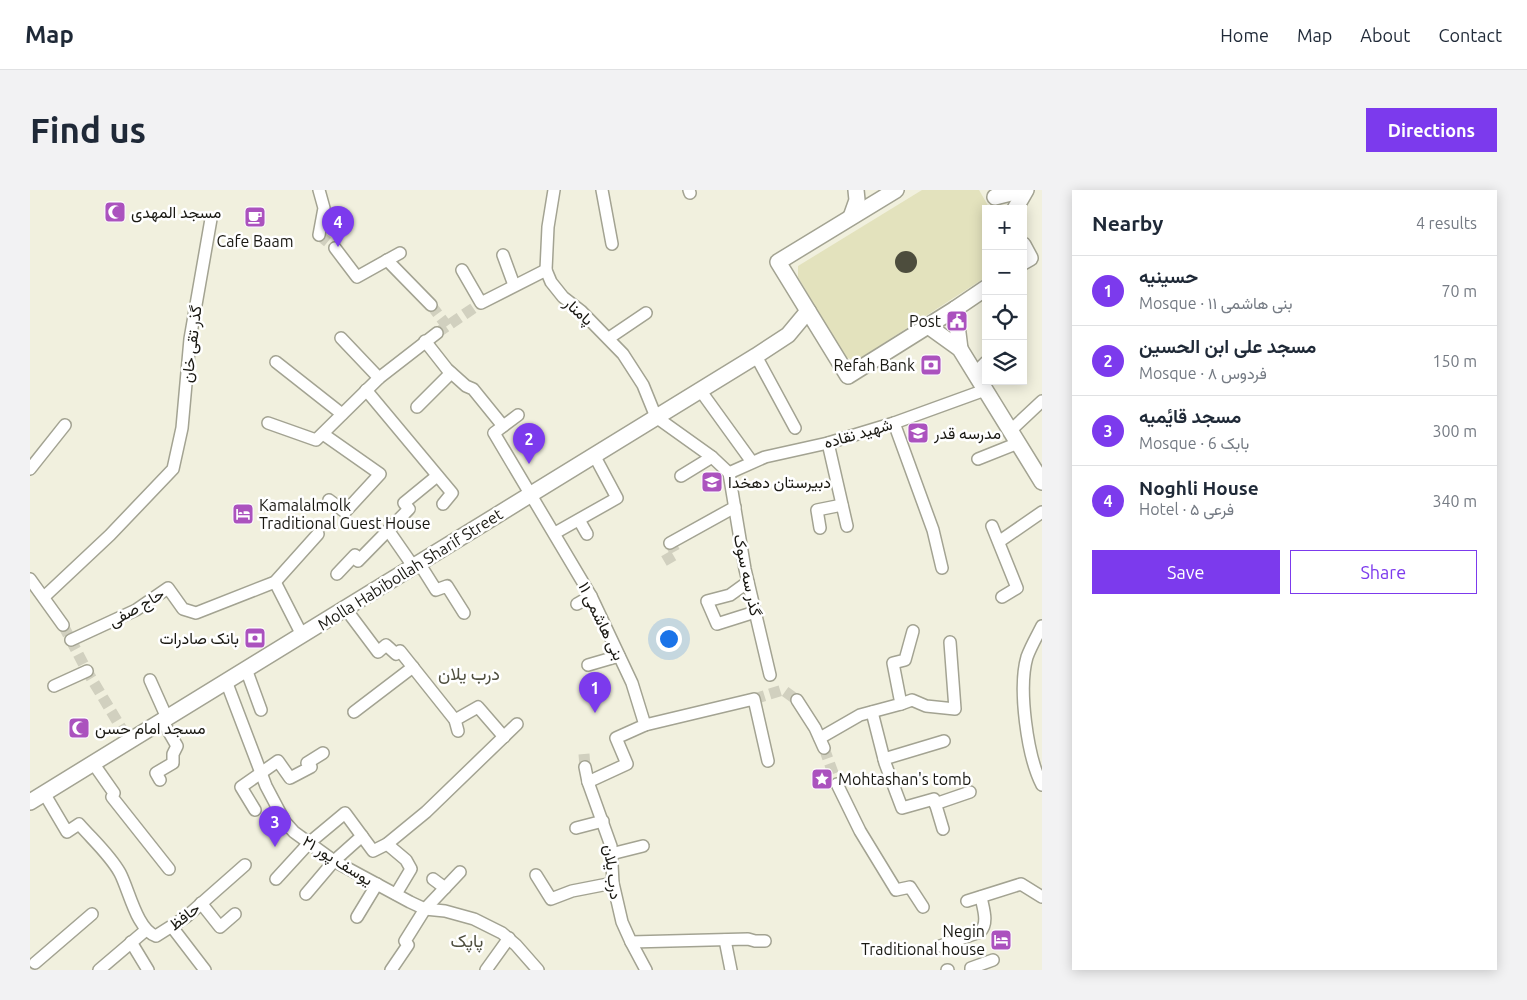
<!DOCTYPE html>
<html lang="en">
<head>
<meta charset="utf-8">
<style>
	body { margin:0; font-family:Ubuntu,Vazirmatn,sans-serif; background:#f2f2f3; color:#1f2937 }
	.controls { position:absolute; right:15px; top:15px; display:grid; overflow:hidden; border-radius:0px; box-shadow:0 2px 12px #0003 }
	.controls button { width:45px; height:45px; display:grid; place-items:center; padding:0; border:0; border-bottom:1px solid #e0e1e3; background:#fff; color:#1f2937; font:25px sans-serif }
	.you { position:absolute; left:638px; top:448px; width:18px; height:18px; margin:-12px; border:4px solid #fff; border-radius:50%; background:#1a73e8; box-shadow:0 0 0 8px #1a73e833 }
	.badge { display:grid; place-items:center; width:32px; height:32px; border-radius:50%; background:#7c3aed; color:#fff; font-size:16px; font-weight:700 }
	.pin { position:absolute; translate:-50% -41px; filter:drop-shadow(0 1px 2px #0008) }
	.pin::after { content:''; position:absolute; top:26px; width:18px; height:15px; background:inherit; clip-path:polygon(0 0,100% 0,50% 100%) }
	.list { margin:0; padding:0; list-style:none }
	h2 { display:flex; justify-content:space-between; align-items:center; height:65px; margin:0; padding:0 20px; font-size:21px }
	h2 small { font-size:16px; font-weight:400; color:#747a83 }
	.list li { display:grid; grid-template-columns:32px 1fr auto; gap:15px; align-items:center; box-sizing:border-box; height:70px; padding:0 20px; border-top:1px solid #e0e1e3 }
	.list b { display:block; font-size:19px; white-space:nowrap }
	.list p { margin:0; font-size:16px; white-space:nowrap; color:#747a83 }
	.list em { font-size:16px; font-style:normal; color:#747a83 }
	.actions { display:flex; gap:10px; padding:15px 20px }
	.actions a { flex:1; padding:11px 0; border:1px solid #7c3aed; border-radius:0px; text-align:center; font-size:18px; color:#7c3aed }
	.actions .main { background:#7c3aed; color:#fff }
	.icon { flex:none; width:28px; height:28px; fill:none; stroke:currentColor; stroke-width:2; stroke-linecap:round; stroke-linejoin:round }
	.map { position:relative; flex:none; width:1012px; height:780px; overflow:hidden; border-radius:0px }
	header { display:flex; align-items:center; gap:30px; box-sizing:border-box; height:70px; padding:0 25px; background:#fff; border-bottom:1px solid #e0e1e3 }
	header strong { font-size:24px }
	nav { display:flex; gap:28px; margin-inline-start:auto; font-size:18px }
	.intro { display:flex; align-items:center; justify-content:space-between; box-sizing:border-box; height:120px; padding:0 30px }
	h1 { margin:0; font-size:35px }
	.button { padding:12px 22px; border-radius:0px; background:#7c3aed; color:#fff; font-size:18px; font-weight:700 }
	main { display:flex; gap:30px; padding:0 30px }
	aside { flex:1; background:#fff; border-radius:0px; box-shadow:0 2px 12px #0003 }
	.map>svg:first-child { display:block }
	.green { fill:#e3e2bd }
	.building { fill:#4d4d3d }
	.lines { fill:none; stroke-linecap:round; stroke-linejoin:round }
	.street-tunnel { stroke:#d1d0bf; stroke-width:11; stroke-dasharray:11 5.5; stroke-linecap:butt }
	.street-casing { stroke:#a3a392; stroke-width:14 }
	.secondary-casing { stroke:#a3a392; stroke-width:18 }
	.street { stroke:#fff; stroke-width:11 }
	.secondary { stroke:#fff; stroke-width:15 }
	.labels { text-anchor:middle; stroke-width:5; stroke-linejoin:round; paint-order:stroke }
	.poi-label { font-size:16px; fill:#191812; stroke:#fff; text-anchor:start }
	.street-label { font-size:16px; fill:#191812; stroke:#fff }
	.neighbourhood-label { font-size:18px; fill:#505040; stroke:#fff }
</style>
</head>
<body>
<header>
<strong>Map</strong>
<nav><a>Home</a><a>Map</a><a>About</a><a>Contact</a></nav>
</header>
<div class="intro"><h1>Find us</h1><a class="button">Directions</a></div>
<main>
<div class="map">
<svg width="1012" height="780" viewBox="0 0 1012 780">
	<rect width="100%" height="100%" fill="#f1f0de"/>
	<!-- green -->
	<path class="green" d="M892 0H949L960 19H956V87L826 171 815 167 768 87V76Z"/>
	<!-- building -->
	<circle class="building" cx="876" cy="72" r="11"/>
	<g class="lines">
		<!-- street-tunnel -->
		<g class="street-tunnel">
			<path d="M289 45 305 58"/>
			<path d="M401 115 417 136"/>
			<path d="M407 143 451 113"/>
			<path d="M634 371 646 364 640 353"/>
			<path d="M33 435 57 481 99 551"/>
			<path d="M724 509 753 500 767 510"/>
			<path d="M794 558 807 594"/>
			<path d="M554 564 555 577"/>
		</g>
		<!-- street casing -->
		<g class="street-casing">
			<g id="street">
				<path d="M289 0 294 18 289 45"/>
				<path d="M524 0 518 37 516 80 521 92 533 107 551 121 593 164 613 195 626 227 682 267 699 283"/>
				<path d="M572 0 582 54"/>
				<path d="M659 0 660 3"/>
				<path d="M305 58 327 87 370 63"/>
				<path d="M473 65 484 95"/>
				<path d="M357 70 401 115"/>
				<path d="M432 80 451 113 516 80"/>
				<path d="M311 148 349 188"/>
				<path d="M579 148 616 123"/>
				<path d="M395 151 417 179 436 196 443 199 473 236"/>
				<path d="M726 166 765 238"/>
				<path d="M246 172 312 224"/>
				<path d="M945 183 956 172"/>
				<path d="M336 200 422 303 413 314"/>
				<path d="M670 200 722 272"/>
				<path d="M387 217 421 183"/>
				<path d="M488 225 464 243 561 406 602 493 615 535 586 548 597 574 558 592 581 656 583 693 592 732 601 752 616 780"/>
				<path d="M238 233 286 250 349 188 407 143"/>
				<path d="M864 233 903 340 912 378"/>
				<path d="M980 241 1012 211"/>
				<path d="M293 244 350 284 315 322 299 310"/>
				<path d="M798 253 817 336"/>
				<path d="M948 269 988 253"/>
				<path d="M0 279 35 235"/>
				<path d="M699 283 735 267 798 253 864 233 955 200"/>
				<path d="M699 283 715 379 740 485"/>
				<path d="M651 286 682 267"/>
				<path d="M549 330 557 344"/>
				<path d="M962 336 987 398 972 407"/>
				<path d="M790 338 787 320 812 315"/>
				<path d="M358 340 383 376"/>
				<path d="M525 343 587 308 564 265"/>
				<path d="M970 351 1012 322"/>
				<path d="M640 353 705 317"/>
				<path d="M389 373 406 400 417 396 434 423"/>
				<path d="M307 384 325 365 328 371 379 319 374 313 407 286"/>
				<path d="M0 389 33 435"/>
				<path d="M245 392 272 445"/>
				<path d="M718 392 700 405 677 411 687 434 725 422"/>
				<path d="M14 407 80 345 143 279 152 238 160 149 181 29"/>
				<path d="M547 414 561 406"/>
				<path d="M315 418 348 462 356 455 366 464 370 461 425 530 428 541"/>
				<path d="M1012 436C1007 446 1001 456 997 467 988 498 997 566 1012 595"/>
				<path d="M41 450 106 420 138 398 153 419 166 423 245 392 288 344"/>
				<path d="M558 475 589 466"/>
				<path d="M216 479 231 520"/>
				<path d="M120 490 137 528"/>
				<path d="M196 491 236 596 255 632 264 642 304 671 380 712 395 719 415 721 444 729 472 743 486 755 508 780"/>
				<path d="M24 496 57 481"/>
				<path d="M767 510 785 538 794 558"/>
				<path d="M871 514 882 510 896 516 925 519 920 452"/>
				<path d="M324 522 383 477"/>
				<path d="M842 522 855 573 872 618 904 609 913 639"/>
				<path d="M425 530 448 517 474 547"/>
				<path d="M615 535 724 509 738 571"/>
				<path d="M790 548 830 525 871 514 863 473 875 470 883 441"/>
				<path d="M854 569 914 551"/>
				<path d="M63 573 84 603 82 607 139 679"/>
				<path d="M555 577 558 592"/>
				<path d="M130 590 126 583 143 573V564L147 556 132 530"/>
				<path d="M807 594 830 641 866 700 880 697 893 717"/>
				<path d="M14 603 37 642 49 634C63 650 80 665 90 683 99 700 107 740 126 746L156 727 215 675"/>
				<path d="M905 614 940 602"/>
				<path d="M225 620 211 597 248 571 260 588 281 577 277 573 293 563"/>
				<path d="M546 638 573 631"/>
				<path d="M357 654 376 670 381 679 366 704"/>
				<path d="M581 664 613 656"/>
				<path d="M506 685 521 709 542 701 583 693"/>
				<path d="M246 689 279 653 315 623 343 661 357 654 396 622 487 534"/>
				<path d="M403 689 415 698"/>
				<path d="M276 704 304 671 332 646"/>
				<path d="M937 711 991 694 1012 707"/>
				<path d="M171 713 190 737 205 724"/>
				<path d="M327 727 347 694"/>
				<path d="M142 737 175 780"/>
				<path d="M695 750 701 780"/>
				<path d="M101 752 118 780"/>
				<path d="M601 752 718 749 725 751H735"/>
				<path d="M910 756 950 742C959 733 953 718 951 707"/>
				<path d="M5 773 62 724"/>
				<path d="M69 780 116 740"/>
				<path d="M361 780 378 755 375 751 395 719 430 682"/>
				<path d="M456 780 479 748"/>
				<path d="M917 780H918"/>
				<path d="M941 780V778L963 770"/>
			</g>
		</g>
		<!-- secondary casing -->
		<g class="secondary-casing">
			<g id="secondary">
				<path d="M866 0 748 72 818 186 925 119 956 98"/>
				<path d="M965 7 993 0"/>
				<path d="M985 19 996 0"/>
				<path d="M821 27 827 10 826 0"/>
				<path d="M993 55 1000 68 993 72"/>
				<path d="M925 119 930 159"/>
				<path d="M898 136 930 159 1012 292"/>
				<path d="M0 612 726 166 758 145 778 121"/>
			</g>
		</g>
		<!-- street -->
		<use href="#street" class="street"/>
		<!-- secondary -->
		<use href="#secondary" class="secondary"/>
	</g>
	<!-- icons -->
	<defs>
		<g id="mosque-square" transform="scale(1.125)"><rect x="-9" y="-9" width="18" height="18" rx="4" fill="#ab52be" stroke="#fff"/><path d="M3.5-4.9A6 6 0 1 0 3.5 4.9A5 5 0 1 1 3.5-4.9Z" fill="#fff"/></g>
		<g id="cafe-square" transform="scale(1.125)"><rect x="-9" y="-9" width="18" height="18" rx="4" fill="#ab52be" stroke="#fff"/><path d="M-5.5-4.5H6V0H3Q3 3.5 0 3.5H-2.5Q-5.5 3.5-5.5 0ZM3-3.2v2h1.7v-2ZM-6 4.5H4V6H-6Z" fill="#fff"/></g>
		<g id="civic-square" transform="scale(1.125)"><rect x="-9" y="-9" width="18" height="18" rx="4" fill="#ab52be" stroke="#fff"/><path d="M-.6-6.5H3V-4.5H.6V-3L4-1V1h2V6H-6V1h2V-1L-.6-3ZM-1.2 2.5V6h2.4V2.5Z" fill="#fff"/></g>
		<g id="bank-square" transform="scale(1.125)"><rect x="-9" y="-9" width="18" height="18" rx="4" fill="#ab52be" stroke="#fff"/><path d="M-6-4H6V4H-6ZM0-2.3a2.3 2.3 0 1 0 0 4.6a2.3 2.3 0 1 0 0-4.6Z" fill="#fff"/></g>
		<g id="school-square" transform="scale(1.125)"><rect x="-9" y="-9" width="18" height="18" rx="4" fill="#ab52be" stroke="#fff"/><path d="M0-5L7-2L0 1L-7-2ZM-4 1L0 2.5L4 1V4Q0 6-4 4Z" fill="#fff"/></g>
		<g id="hotel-square" transform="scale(1.125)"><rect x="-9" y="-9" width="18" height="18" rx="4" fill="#ab52be" stroke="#fff"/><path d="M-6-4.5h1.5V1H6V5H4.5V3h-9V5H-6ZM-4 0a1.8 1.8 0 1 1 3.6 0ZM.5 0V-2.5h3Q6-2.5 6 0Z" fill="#fff"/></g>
		<g id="sight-square" transform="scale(1.125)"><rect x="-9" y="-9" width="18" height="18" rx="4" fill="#ab52be" stroke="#fff"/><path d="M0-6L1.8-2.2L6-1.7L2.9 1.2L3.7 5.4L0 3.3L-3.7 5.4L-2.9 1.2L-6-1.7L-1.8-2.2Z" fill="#fff"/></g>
	</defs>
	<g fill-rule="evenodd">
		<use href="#mosque-square" x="85" y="22"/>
		<use href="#cafe-square" x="225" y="27"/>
		<use href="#civic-square" x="927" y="131"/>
		<use href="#bank-square" x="901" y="175"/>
		<use href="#school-square" x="888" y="243"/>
		<use href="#school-square" x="682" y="292"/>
		<use href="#hotel-square" x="213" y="324"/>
		<use href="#bank-square" x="225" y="448"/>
		<use href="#mosque-square" x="49" y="538"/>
		<use href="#sight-square" x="792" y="589"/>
		<use href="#hotel-square" x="971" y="750"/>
	</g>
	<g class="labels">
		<!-- poi labels -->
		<g class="poi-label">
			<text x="101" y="28">مسجد المهدی</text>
			<text x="225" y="57" text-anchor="middle">Cafe Baam</text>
			<text x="911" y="137" text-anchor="end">Post</text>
			<text x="885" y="181" text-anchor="end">Refah Bank</text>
			<text x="904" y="249">مدرسه قدر</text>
			<text x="698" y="298">دبیرستان دهخدا</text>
			<text x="229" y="321">Kamalalmolk<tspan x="229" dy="18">Traditional Guest House</tspan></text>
			<text x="209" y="454" text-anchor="end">بانک صادرات</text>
			<text x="65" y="544">مسجد امام حسن</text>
			<text x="808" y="595">Mohtashan's tomb</text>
			<text x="955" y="747" text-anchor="end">Negin<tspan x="955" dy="18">Traditional house</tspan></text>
		</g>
		<!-- street labels -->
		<g class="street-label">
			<text transform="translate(549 121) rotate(42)" y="6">پامنار</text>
			<text transform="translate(161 154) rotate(-83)" y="6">گذر تقی خان</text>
			<text transform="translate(828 243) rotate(-16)" y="6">شهید نقاده</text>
			<text transform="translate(380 379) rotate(-32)" y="6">Molla Habibollah Sharif Street</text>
			<text transform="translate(718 385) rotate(78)" y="6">گذر سه سوک</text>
			<text transform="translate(106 417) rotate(-30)" y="6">حاج صفی</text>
			<text transform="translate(572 431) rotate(64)" y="6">بنی هاشمی ۱۱</text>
			<text transform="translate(308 670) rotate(32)" y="6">یوسف پور ۲۱</text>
			<text transform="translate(583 682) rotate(83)" y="6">درب یلان</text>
			<text transform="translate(154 726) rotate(-38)" y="6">حافظ</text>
		</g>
		<!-- neighbourhood labels -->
		<g class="neighbourhood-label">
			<text x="439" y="490">درب یلان</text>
			<text x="437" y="757">پاپک</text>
		</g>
	</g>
</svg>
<div class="controls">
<button>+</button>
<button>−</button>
<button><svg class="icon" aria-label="locate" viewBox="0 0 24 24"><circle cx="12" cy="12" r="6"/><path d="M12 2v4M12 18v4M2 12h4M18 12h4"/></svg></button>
<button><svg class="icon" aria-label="layers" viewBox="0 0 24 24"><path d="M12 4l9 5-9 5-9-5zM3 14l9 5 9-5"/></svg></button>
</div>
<div class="you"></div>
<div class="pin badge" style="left:565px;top:523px">1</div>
<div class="pin badge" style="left:499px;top:274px">2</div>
<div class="pin badge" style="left:245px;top:657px">3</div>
<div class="pin badge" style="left:308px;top:57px">4</div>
</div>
<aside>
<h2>Nearby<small>4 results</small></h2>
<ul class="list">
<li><span class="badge">1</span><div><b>حسینیه</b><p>Mosque · بنی هاشمی ۱۱</p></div><em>70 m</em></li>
<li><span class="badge">2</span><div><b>مسجد علی ابن الحسین</b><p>Mosque · فردوس ۸</p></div><em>150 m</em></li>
<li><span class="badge">3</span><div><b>مسجد قایٔمیه</b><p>Mosque · بابک 6</p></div><em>300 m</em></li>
<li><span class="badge">4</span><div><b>Noghli House</b><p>Hotel · فرعی ۵</p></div><em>340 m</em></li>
</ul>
<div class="actions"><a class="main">Save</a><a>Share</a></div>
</aside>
</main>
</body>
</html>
